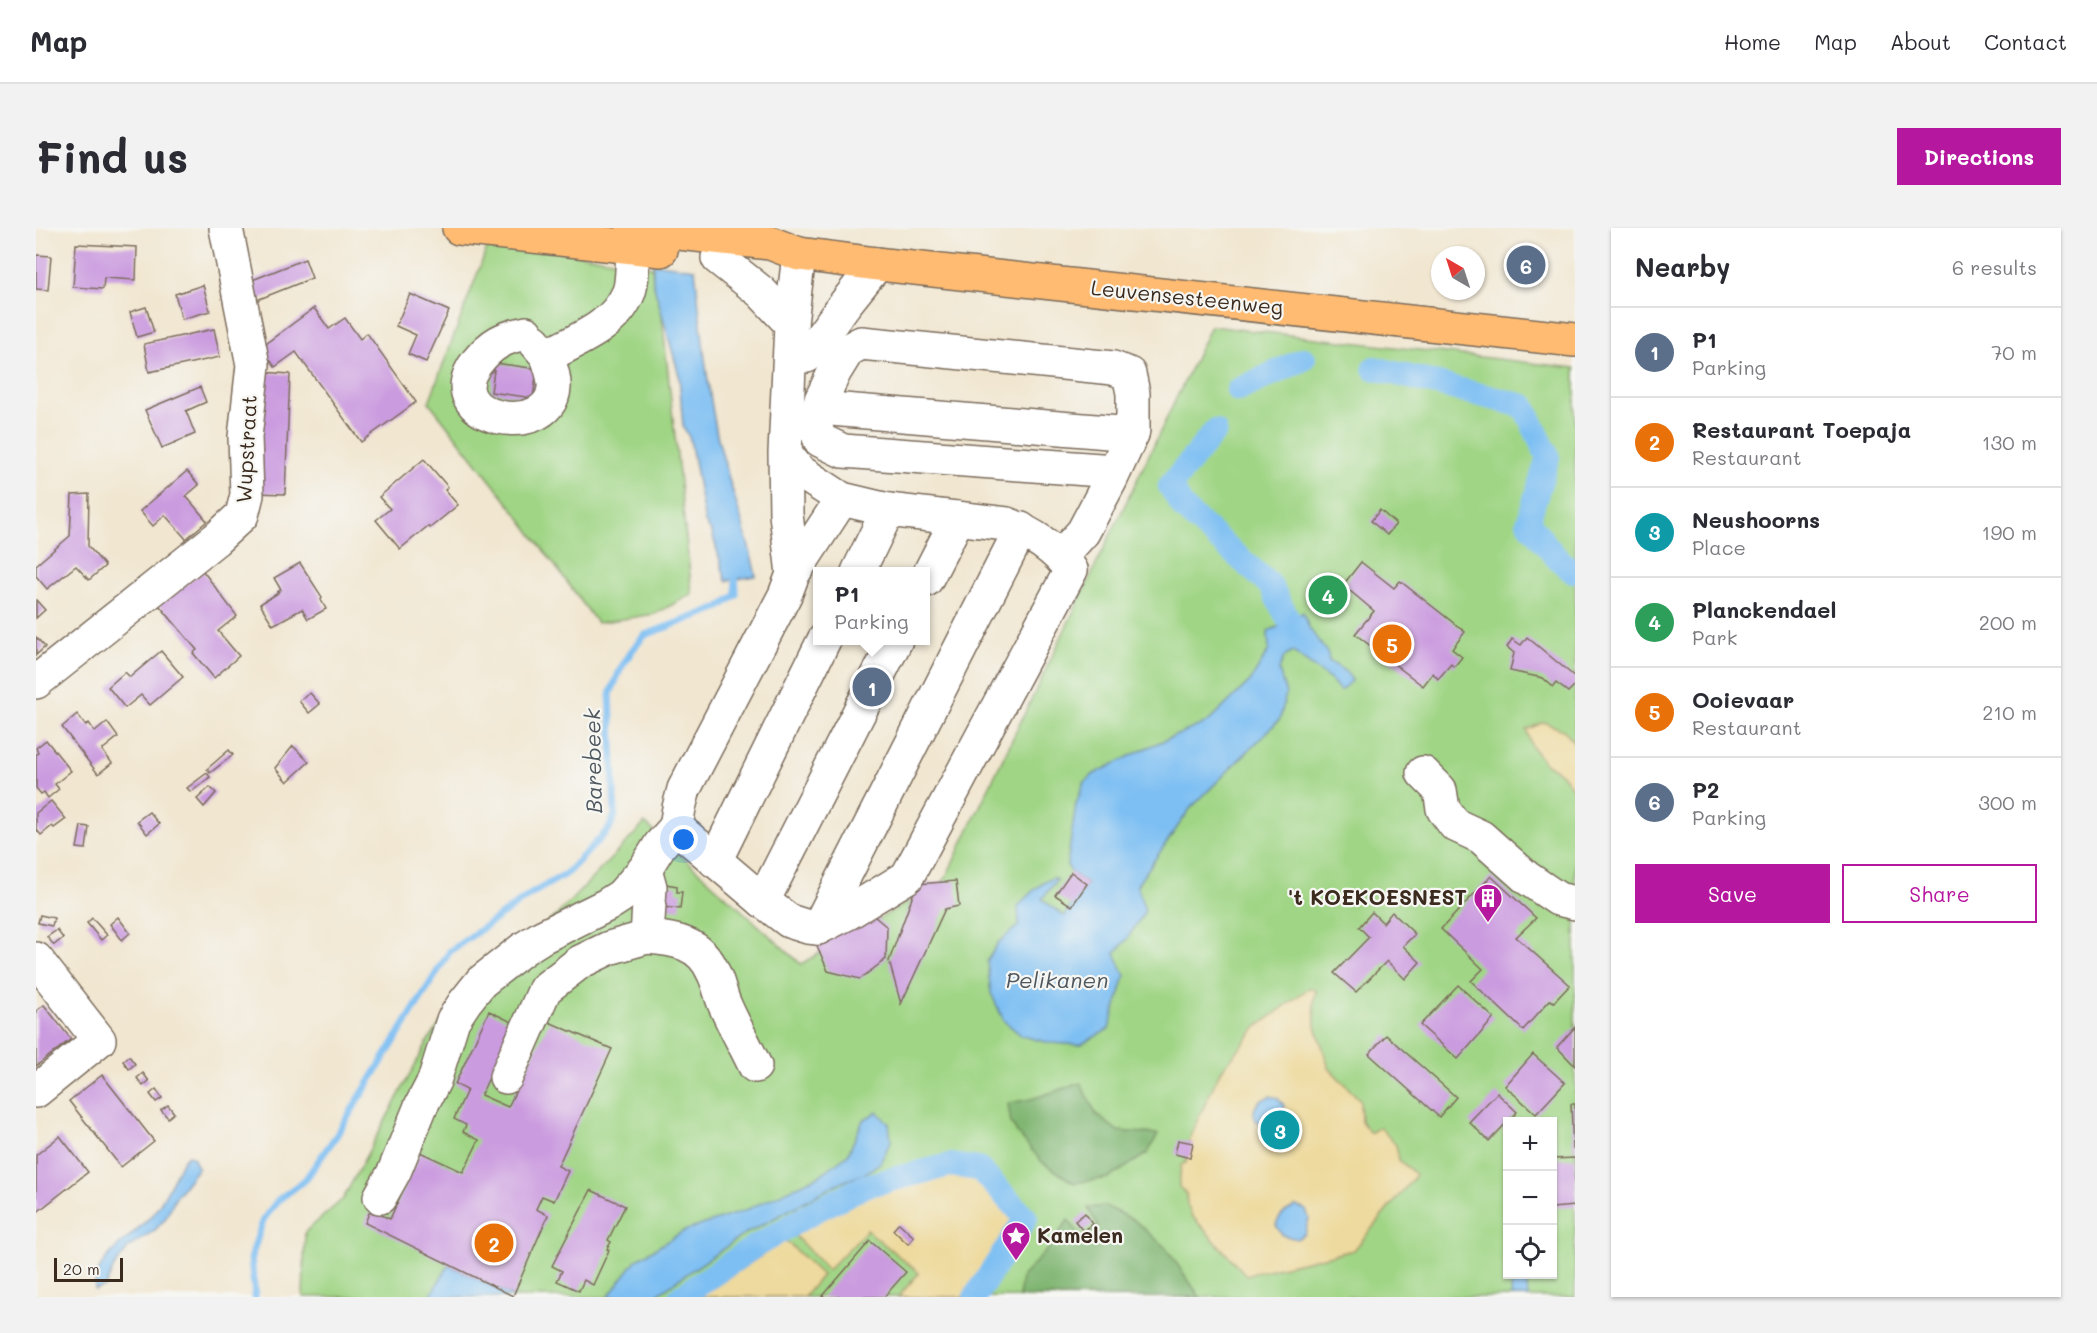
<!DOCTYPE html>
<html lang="en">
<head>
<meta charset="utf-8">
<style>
	body { margin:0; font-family:Mali,sans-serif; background:#f2f2f3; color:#2b2b33 }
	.controls { position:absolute; right:18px; bottom:18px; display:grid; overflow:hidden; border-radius:0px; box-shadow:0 2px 4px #0004 }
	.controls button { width:54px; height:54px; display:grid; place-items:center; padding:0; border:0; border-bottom:2px solid #e1e1e2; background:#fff; color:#2b2b33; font:30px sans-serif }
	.compass { position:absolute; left:1395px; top:18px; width:54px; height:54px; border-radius:50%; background:#fff; box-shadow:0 2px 4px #0004; rotate:321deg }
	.scale { position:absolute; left:18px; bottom:15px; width:69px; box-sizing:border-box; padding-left:6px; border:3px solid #3b2a1e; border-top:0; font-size:16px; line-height:21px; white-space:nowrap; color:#3b2a1e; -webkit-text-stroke:4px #f6f6f2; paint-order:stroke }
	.you { position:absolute; left:648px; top:612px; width:21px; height:21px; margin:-15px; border:4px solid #fff; border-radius:50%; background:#1a73e8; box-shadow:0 0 0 9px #1a73e833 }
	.badge { display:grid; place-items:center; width:39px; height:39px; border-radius:50%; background:#b5179e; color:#fff; font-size:20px; font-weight:700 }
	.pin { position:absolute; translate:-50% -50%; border:3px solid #fff; box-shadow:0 2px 6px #0006 }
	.popup { position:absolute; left:777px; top:339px; width:117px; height:78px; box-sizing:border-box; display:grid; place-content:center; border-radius:0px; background:#fff; filter:drop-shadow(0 2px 4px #0005); font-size:20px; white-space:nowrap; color:#7c7c81 }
	.popup b { font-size:22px; color:#2b2b33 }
	.popup::after { content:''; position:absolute; left:50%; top:100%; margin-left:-12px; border:12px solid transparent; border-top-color:#fff }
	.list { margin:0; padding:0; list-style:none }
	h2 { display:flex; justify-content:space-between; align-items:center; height:78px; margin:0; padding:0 24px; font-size:26px }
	h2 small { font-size:20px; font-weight:400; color:#7c7c81 }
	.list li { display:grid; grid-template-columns:39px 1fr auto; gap:18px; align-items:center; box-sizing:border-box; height:90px; padding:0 24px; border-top:2px solid #e1e1e2 }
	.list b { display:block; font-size:22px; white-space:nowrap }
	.list p { margin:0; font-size:20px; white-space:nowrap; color:#7c7c81 }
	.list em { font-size:20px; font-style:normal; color:#7c7c81 }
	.actions { display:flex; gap:12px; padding:18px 24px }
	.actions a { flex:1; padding:14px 0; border:2px solid #b5179e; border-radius:0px; text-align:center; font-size:21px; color:#b5179e }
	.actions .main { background:#b5179e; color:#fff }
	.icon { flex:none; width:33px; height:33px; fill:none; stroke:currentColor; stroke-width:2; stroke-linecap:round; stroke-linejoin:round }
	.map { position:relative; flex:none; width:1539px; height:1069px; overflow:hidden; border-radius:0px }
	header { display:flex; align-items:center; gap:36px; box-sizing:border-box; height:84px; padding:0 30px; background:#fff; border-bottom:2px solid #e1e1e2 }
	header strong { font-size:28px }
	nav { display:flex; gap:33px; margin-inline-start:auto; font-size:21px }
	.intro { display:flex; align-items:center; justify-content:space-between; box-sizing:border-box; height:144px; padding:0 36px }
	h1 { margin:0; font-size:42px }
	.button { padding:15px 27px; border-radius:0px; background:#b5179e; color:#fff; font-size:21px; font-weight:700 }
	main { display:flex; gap:36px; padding:0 36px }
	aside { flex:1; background:#fff; border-radius:0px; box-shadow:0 2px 4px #0004 }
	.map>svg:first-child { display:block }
	.green { fill:#a0d585; stroke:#6e8052; stroke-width:1.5; fill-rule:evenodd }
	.forest { fill:#80b672; stroke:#5e7048; stroke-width:1.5 }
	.sand { fill:#eeda9e; stroke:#94825e; stroke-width:1.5 }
	.water { fill:#7ebff3; stroke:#5c7488; stroke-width:1.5 }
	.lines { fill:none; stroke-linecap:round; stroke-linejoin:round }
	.stream { stroke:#7ebff3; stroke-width:7 }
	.canal { stroke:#7ebff3; stroke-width:24 }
	.building { fill:#cb9bdf }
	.minor-casing { stroke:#7b6c5c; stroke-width:36 }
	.major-casing { stroke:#7b6c5c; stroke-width:36 }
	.minor { stroke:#fff; stroke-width:33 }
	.major { stroke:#ffbb71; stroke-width:33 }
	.labels { text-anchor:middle; stroke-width:4.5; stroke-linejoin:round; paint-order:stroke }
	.street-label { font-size:21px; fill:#3b2a1e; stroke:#f6f6f2 }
	.poi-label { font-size:21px; font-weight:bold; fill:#3b2a1e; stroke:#f6f6f2; text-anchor:end }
	.water-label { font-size:22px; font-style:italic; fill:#4f575e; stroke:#f6f6f2 }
</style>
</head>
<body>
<header>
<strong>Map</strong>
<nav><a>Home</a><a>Map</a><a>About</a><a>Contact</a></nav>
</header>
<div class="intro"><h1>Find us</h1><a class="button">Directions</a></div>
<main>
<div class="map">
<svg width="1539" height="1069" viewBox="0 0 1539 1069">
	<rect width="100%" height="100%" fill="#f6f6f2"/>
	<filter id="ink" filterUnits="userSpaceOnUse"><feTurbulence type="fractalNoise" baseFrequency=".0167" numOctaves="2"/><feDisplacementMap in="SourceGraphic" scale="12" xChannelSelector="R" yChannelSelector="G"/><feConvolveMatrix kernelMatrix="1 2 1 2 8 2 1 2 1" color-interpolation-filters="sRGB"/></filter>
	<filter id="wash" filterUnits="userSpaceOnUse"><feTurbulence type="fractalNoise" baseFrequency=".008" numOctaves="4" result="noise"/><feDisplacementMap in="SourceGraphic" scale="24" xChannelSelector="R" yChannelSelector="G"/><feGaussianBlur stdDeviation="1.35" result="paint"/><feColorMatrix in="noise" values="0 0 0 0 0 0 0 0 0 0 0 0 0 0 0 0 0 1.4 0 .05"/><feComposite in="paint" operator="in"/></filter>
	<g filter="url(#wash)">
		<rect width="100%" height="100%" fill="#f1e6d0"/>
		<!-- green -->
		<g class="green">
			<path d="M495 18 616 39 617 54 625 80 656 366 619 386 561 395 487 294 393 174 451 20Z"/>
			<path d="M1175 98 1539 140V1069H267L269 1004 307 971 392 813 435 750 520 688 609 595 765 736 908 653ZM1472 894H1516V1046H1472Z"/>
		</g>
		<!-- forest -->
		<g class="forest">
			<path d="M1045 855 1060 886 1082 903 1122 906 1112 925 1073 950 1038 955 1007 935 981 905 975 895 972 875 995 871Z"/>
			<path d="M1069 978 1098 992 1130 1020 1164 1069H983L986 1049 1011 1022 1032 992 1048 1011 1062 998 1052 980Z"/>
		</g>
		<!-- sand -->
		<g class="sand">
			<path d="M1508 494 1529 503 1539 516V563L1525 545 1509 535 1496 519 1490 502Z"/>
			<path d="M1273 760 1280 762 1278 772 1279 795 1293 840 1324 872 1325 893 1334 905 1344 899 1360 917 1363 932 1380 947 1318 1022 1210 1047 1156 988 1151 976 1150 965 1143 959 1145 937 1150 935 1155 906 1184 844 1221 799Z"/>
			<path d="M915 945 938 948 980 993 933 1069H862L883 1045 831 1002 792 1042 757 1006 827 968Z"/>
			<path d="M749 1012 786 1047 768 1069H664Z"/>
		</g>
		<!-- water -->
		<g class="water">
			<path d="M617 35 659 41C665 96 670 152 681 206 692 254 710 300 720 348L690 353 676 305 669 294 654 211 647 198 643 147 617 54Z"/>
			<path d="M1267 384 1273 400 1292 426 1293 433 1310 444 1316 452 1304 463 1296 453 1257 424 1248 429 1243 442 1250 466 1244 491 1154 581 1101 657 1109 683 1091 711 1079 725 1089 748 1073 801 1044 817 1014 815 986 808 968 793 955 765 951 733 962 715 983 697 982 679C992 666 1002 656 1017 650L1021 652 1006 671 1028 688 1051 656 1035 644 1031 637 1040 576 1048 555 1058 546 1110 520 1172 494 1215 452 1233 422 1232 403 1254 394Z"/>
			<path d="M1234 868 1242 870 1248 877C1245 894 1236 902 1220 893 1214 880 1222 873 1234 868Z"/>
			<path d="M841 884 853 895 855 913 844 935 828 946 801 956 709 1006 617 1069H572L600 1032 648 1003 708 983 783 948 812 926 827 892Z"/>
			<path d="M152 927 157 929 162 940 141 967 129 991 119 1002 92 1020 78 1039 69 1059 59 1062C55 1029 103 1006 120 982 130 967 138 949 147 932Z"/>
			<path d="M1260 978 1270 982 1273 990 1269 1006 1261 1011 1246 1007 1240 997C1244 986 1250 983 1260 978Z"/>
			<path d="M413 1037 477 1068V1069H393Z"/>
			<path d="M1477 1047H1490L1492 1069H1476L1475 1061Z"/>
		</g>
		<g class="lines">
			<!-- stream -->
			<path class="stream" d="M219 1069 215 1030 227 992 242 972 269 952 300 908 414 723 495 666 531 645 573 601 579 587 574 466 585 440 597 421 609 407 684 379 700 367 699 344"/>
			<!-- canal -->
			<g class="canal">
				<path d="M1338 140 1488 178 1512 229 1492 294 1518 327 1536 343 1539 342"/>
				<path d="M1202 162 1268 131"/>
				<path d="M1179 203 1134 258 1148 281 1234 357 1254 394"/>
				<path d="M644 1069 718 1019 781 982 829 958 914 937 943 941 990 990 939 1069"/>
			</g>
		</g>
		<g id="blocks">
			<!-- building -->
			<g class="building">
				<path d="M40 16 101 19 100 52 68 50 67 61 37 59Z"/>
				<path d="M0 27 15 28 12 62 0 61Z"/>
				<path d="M269 31 276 50 221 72 214 53Z"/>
				<path d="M167 57 174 83 146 91 139 66Z"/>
				<path d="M374 66 413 83 390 134 372 126 380 107 360 98Z"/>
				<path d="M110 79 118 104 101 109 94 84Z"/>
				<path d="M278 80 293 101 309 90 324 111 331 105 380 174 325 214 260 124 239 139 225 119Z"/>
				<path d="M178 101 184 129 113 144 108 116Z"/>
				<path d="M459 135 501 141 497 170 455 164Z"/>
				<path d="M226 144 254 146 249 266 221 265Z"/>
				<path d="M164 159 170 174 150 183 159 206 126 220 109 182Z"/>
				<path d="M388 231 412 259 409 262 422 277 394 300 392 298 364 321 340 292 354 281 343 269Z"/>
				<path d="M151 243 163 257 150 268 171 293 150 311 129 287 117 298 104 283Z"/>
				<path d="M53 266 52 318 69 338 53 352 40 338 11 361 0 348V337L34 308 36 267Z"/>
				<path d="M1344 282 1360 296 1351 307 1335 293Z"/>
				<path d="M1325 334 1358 360 1364 353 1429 404 1416 421 1426 429 1418 439 1415 436 1402 451 1397 445 1387 458 1319 406 1338 383 1307 357Z"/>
				<path d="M264 335 286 369 285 372 290 381 272 391 266 381 237 397 224 376 242 365 241 364 245 362 238 350Z"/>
				<path d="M167 343 201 388 182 403 203 428 178 450 157 425 161 422 123 377Z"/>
				<path d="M0 372 9 382 0 390Z"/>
				<path d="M0 409 9 419 0 427Z"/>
				<path d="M1491 409 1539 449V457L1532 464 1520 455 1517 459 1507 450 1474 443 1478 425 1471 419 1476 411 1485 417Z"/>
				<path d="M125 423 147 449 114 477 105 467 89 480 72 459 89 444 94 449Z"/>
				<path d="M274 465 284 476 273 485 263 473Z"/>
				<path d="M41 486 50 497 53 495 59 504 71 494 82 509 66 522 76 535 62 546 26 499Z"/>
				<path d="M10 512 35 543 19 556 23 561 12 570 8 564 5 566 0 560V527L2 525 0 520Z"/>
				<path d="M257 518 273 534 251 554 239 540Z"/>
				<path d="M193 522 197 527 174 545 171 541Z"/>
				<path d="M171 545 174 549 155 564 151 560Z"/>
				<path d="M174 559 180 565 168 579 161 571Z"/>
				<path d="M15 573 30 591 18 600 16 598 5 607 0 601V585Z"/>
				<path d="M113 584 123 596 111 606 101 593Z"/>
				<path d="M45 598 53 599 50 621 41 620Z"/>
				<path d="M1035 644 1051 656 1036 678 1019 667Z"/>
				<path d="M1455 648 1500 690 1480 709 1534 757 1518 774 1514 772 1487 802 1435 753 1447 741 1405 701Z"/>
				<path d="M920 653 923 678 909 681 865 776 853 733 881 656Z"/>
				<path d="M630 656 641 658V664H646L644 681 627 679Z"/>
				<path d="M826 678 851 699 850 731 824 751 792 743 779 713Z"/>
				<path d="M1336 684 1347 695 1356 684 1379 706 1367 718 1384 734 1369 751 1351 733 1320 764 1298 745 1333 709 1323 699Z"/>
				<path d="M4 687 18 690 16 698 2 695Z"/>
				<path d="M82 689 94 705 86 712 74 696Z"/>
				<path d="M56 690 71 707 65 712 51 695Z"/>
				<path d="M21 702 27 710 18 717 11 709Z"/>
				<path d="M1422 757 1458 790 1422 831 1384 797Z"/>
				<path d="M8 777 35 811 0 838V783Z"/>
				<path d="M453 783 478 795 445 867 472 879 513 794 576 821 522 938 532 943 518 973 506 968 500 981 512 987 477 1068 329 995 333 985H341L354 991 384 924 427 944 443 912 427 904 430 897 418 891 431 862 419 856Z"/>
				<path d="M1539 799V838L1521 819Z"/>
				<path d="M1350 807 1420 869 1403 889 1333 826Z"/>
				<path d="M1497 826 1529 855 1500 886 1469 858Z"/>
				<path d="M93 828 99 836 93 841 87 833Z"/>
				<path d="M107 845 113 853 107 858 101 850Z"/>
				<path d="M66 847 118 913 85 939 33 873Z"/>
				<path d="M120 861 126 870 120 874 114 866Z"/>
				<path d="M1461 865 1481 884 1453 913 1433 894Z"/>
				<path d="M1535 876H1539V921H1537Z"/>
				<path d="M132 877 138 885 132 890 125 882Z"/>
				<path d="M24 908 52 944 0 985V927Z"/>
				<path d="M1142 912 1157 915 1154 930 1139 926Z"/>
				<path d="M1539 930V978L1516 980V931Z"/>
				<path d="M555 962 589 978 572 1012 575 1014 571 1021 573 1022 557 1057 548 1052 543 1063 521 1053 526 1043 516 1038Z"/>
				<path d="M1049 985 1057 996 1047 1003 1039 993Z"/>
				<path d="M863 995 878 1009 872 1016 857 1002Z"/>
				<path d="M834 1013 870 1044 848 1069H786Z"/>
			</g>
		</g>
	</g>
	<g filter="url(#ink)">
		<use href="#blocks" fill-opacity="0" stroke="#7b6c5c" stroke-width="1.5"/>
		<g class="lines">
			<!-- minor casing -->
			<g class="minor-casing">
				<g id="minor">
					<path d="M682 30 725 64 755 96"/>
					<path d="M490 105C467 110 456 115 441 134 397 192 514 213 518 160 519 150 514 138 511 128"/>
					<path d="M498 113 511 128C540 112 578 99 592 66 597 56 596 32 597 19"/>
					<path d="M771 128 809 76 841 36"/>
					<path d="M783 180 1096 206"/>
					<path d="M749 225 763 243 806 271 852 282 971 296C995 305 1020 321 1035 342L871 649 812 685 782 700 772 699 753 693 727 673 640 599 643 580 648 561 749 367 757 346 750 286 749 225 755 96 763 26"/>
					<path d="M1025 328 1047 304 1075 251 1096 206 1097 202V165L1093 146 1077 140 825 115 812 122 799 143 785 172 779 197 784 212 807 223 1078 243"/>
					<path d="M822 344 852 282"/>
					<path d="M757 346 806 271"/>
					<path d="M890 352 922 290"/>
					<path d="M0 454 180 311 206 287 211 267 209 209 217 137 190 0"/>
					<path d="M1387 545 1404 562 1407 581 1419 597 1445 609 1491 650 1522 671 1539 675"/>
					<path d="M679 633 788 412"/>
					<path d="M727 673 860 412"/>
					<path d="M782 700 985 301"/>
					<path d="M611 709C639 711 665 715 677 744 682 753 684 765 688 775 697 796 709 817 719 838"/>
					<path d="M0 731 63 812 0 863"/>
					<path d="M470 849 509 761 544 734 573 720 611 709 614 659 609 641"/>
					<path d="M344 969 358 944 385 878 398 853 417 792 429 774 445 754 487 721 506 709 571 677 585 668 609 641 624 617 640 599"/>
				</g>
			</g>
			<!-- major casing -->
			<g class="major-casing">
				<g id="major">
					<path d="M423 0 625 22"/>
					<path d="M597 0 734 15 763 26 841 36 1539 112"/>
				</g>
			</g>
			<!-- minor -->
			<use href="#minor" class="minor"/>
			<!-- major -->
			<use href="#major" class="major"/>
		</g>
	</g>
	<!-- icons -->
	<defs>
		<g id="building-pin" transform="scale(1.5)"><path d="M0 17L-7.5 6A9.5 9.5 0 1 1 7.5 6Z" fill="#b5179e" stroke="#f6f6f2"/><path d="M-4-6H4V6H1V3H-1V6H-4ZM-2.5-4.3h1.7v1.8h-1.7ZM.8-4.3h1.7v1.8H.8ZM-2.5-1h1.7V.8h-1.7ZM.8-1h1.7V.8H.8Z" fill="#fff"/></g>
		<g id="sight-pin" transform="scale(1.5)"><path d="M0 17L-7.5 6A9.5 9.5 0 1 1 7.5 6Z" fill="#b5179e" stroke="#f6f6f2"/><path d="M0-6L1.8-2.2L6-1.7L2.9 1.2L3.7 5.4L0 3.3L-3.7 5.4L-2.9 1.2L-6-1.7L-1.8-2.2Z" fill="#fff"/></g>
	</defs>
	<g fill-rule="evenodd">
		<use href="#building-pin" x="1452" y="670"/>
		<use href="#sight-pin" x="980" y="1008"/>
	</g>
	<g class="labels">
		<!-- street labels -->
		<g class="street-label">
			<text transform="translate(1151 70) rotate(6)" y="7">Leuvensesteenweg</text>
			<text transform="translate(211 221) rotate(-87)" y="7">Wupstraat</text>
		</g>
		<!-- poi labels -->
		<g class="poi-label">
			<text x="1431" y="677">'t KOEKOESNEST</text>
			<text x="1001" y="1015" text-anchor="start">Kamelen</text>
		</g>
		<!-- water labels -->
		<g class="water-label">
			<text transform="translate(557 533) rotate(-91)" y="8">Barebeek</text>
			<text x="1021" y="760">Pelikanen</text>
		</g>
	</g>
</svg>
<div class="controls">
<button>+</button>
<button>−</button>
<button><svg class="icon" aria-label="locate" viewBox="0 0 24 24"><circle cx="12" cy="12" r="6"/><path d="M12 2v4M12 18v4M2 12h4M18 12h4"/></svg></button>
</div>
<svg class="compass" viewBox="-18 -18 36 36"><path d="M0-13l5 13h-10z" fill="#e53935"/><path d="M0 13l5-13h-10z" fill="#7c7c81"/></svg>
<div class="scale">20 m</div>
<div class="you"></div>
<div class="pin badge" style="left:836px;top:459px;background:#5c6f8a">1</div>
<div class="popup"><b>P1</b>Parking</div>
<div class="pin badge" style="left:458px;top:1015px;background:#e8710a">2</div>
<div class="pin badge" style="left:1244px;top:902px;background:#0f9aa8">3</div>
<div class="pin badge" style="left:1292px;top:367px;background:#2e9e5b">4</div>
<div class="pin badge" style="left:1356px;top:416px;background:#e8710a">5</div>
<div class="pin badge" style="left:1490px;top:37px;background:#5c6f8a">6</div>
</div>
<aside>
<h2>Nearby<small>6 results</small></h2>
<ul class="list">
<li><span class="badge" style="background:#5c6f8a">1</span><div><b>P1</b><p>Parking</p></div><em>70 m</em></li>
<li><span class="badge" style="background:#e8710a">2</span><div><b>Restaurant Toepaja</b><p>Restaurant</p></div><em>130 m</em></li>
<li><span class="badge" style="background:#0f9aa8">3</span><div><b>Neushoorns</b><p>Place</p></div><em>190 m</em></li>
<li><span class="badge" style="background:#2e9e5b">4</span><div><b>Planckendael</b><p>Park</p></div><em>200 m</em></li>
<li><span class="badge" style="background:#e8710a">5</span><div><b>Ooievaar</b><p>Restaurant</p></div><em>210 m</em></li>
<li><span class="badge" style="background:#5c6f8a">6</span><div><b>P2</b><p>Parking</p></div><em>300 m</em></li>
</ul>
<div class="actions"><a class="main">Save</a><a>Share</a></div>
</aside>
</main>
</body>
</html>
